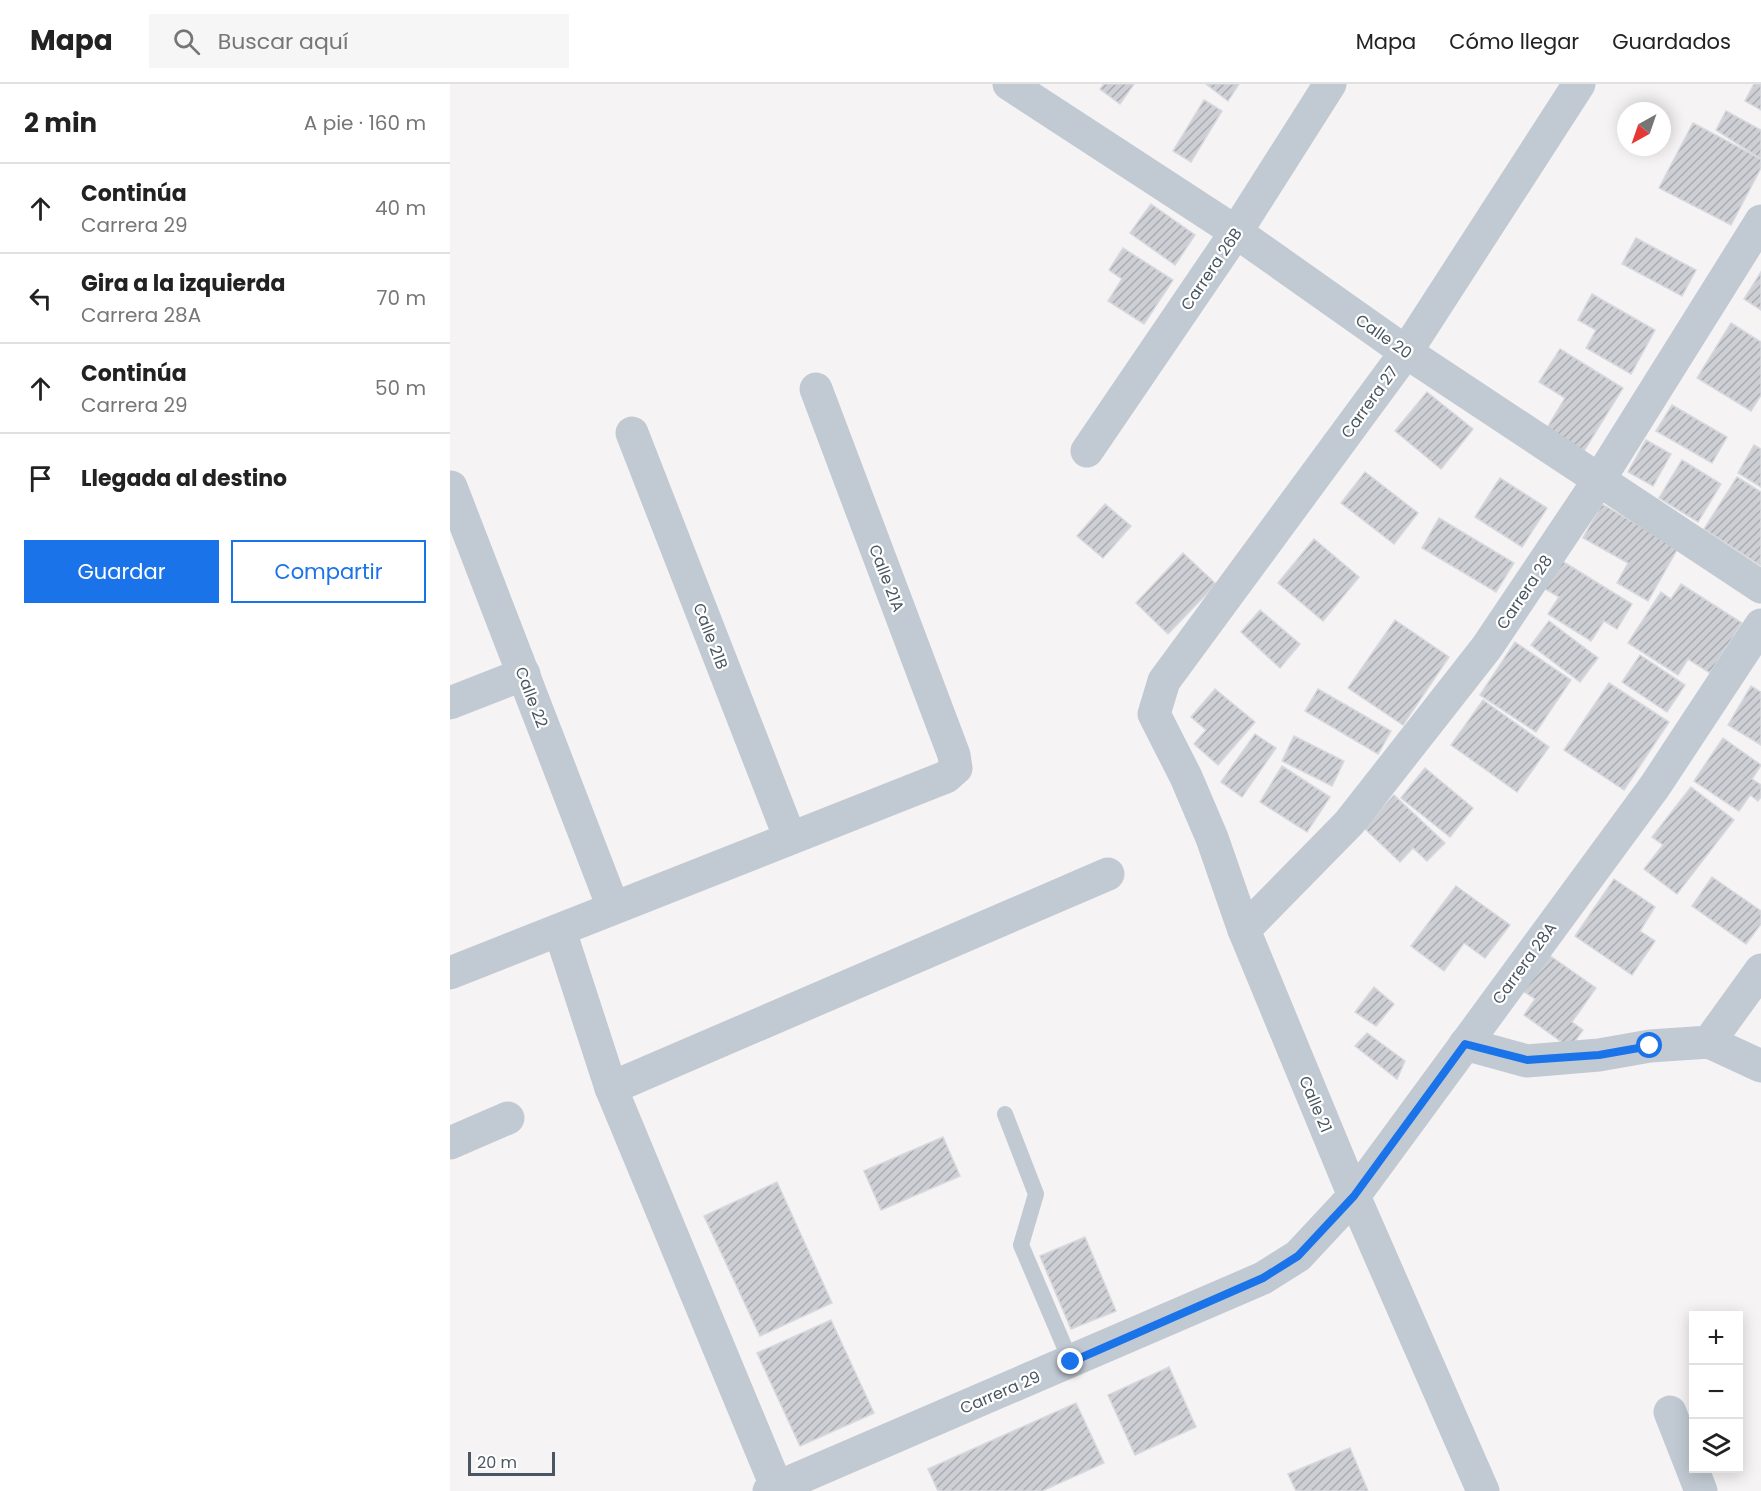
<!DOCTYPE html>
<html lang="es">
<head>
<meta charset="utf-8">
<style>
	body { margin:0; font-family:Poppins,sans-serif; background:#f6f6f6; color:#222 }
	.controls { position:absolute; right:18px; bottom:18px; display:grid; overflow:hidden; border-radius:0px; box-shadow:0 3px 15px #0003 }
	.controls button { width:54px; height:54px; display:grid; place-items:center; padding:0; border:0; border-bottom:2px solid #e0e0e0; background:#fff; color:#222; font:30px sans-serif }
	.compass { position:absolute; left:1167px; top:18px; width:54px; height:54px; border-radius:50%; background:#fff; box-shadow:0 3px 15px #0003; rotate:220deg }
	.scale { position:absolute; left:18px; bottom:15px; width:87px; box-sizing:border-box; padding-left:6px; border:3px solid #4a5661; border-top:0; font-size:16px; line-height:21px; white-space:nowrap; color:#4a5661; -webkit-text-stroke:4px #fff; paint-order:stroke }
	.stop { position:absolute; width:18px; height:18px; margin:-14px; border:4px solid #1a73e8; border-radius:50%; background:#fff }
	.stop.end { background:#1a73e8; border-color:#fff; box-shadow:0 2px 6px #0008 }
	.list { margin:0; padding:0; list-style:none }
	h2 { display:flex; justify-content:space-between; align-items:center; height:78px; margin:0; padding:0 24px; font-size:26px }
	h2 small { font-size:20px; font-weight:400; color:#767676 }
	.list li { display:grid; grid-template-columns:39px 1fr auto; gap:18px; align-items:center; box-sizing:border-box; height:90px; padding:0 24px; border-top:2px solid #e0e0e0 }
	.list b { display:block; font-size:22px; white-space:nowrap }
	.list p { margin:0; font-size:20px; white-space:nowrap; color:#767676 }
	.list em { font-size:20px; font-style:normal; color:#767676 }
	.actions { display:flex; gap:12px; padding:18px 24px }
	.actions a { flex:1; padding:14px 0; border:2px solid #1a73e8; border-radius:0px; text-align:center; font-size:21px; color:#1a73e8 }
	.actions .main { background:#1a73e8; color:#fff }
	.icon { flex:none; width:33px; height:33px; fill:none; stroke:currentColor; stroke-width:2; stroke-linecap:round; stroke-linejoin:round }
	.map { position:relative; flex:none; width:1311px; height:1407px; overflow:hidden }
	header { display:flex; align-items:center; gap:36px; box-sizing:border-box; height:84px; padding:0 30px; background:#fff; border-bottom:2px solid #e0e0e0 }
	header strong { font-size:28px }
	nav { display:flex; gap:33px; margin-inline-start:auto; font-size:21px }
	.search { width:420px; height:54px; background:#f6f6f6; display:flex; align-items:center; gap:15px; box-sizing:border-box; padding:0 21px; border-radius:0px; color:#767676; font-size:22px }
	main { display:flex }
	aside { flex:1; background:#fff }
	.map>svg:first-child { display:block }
	.building { fill:url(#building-hatch); stroke:#d7d9de; stroke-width:1.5 }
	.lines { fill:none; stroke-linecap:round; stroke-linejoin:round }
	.service { stroke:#c1cad2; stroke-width:16 }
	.minor { stroke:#c1cad2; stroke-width:33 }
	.tertiary { stroke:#c1cad2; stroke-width:33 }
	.route { stroke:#1a73e8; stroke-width:8 }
	.labels { text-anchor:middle; stroke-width:4.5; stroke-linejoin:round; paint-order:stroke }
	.street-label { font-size:16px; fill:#4a5661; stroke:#fff }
</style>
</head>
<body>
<header>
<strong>Mapa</strong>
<div class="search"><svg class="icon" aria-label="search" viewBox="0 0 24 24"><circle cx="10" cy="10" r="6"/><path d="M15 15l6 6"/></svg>Buscar aquí</div>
<nav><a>Mapa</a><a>Cómo llegar</a><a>Guardados</a></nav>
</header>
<main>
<aside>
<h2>2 min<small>A pie · 160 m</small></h2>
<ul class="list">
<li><svg class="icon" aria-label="ahead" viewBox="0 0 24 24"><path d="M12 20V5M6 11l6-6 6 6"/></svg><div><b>Continúa</b><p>Carrera 29</p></div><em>40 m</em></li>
<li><svg class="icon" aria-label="left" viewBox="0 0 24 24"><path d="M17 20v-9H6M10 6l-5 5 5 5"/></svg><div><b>Gira a la izquierda</b><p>Carrera 28A</p></div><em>70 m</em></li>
<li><svg class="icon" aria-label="ahead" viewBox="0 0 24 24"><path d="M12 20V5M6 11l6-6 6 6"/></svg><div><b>Continúa</b><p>Carrera 29</p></div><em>50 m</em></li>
<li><svg class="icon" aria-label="arrive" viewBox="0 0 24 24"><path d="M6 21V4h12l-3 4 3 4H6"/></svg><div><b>Llegada al destino</b></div></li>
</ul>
<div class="actions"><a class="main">Guardar</a><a>Compartir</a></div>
</aside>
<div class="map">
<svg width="1311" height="1407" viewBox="0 0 1311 1407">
	<defs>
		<pattern id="building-hatch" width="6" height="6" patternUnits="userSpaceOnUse" patternTransform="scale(1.5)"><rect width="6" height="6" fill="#cdcfd5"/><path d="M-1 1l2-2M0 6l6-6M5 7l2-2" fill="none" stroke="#a8abb0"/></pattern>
	</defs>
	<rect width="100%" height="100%" fill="#f5f3f3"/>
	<!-- building -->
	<g class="building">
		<path d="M654 0H684L670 20 650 5Z"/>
		<path d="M756 0H789L778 17Z"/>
		<path d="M1304 0H1311V26L1295 17Z"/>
		<path d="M754 16 772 27 741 78 723 67Z"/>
		<path d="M1276 27 1311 46V75L1266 46Z"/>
		<path d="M1243 39 1311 75V84L1281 141 1209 104Z"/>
		<path d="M701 120 745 151 725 181 680 149Z"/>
		<path d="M1186 154 1246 186 1232 212 1172 180Z"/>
		<path d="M673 164 723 196 694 240 658 217 672 195 659 186Z"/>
		<path d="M1311 188V226L1294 215Z"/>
		<path d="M1142 210 1205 246 1181 290 1136 264 1146 246 1128 236Z"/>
		<path d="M1281 239 1311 258V311L1301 327 1247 294Z"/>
		<path d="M1110 265 1173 304 1134 367 1097 344 1115 314 1089 298Z"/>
		<path d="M977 308 1023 345 991 385 945 347Z"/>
		<path d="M1222 321 1277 353 1262 379 1206 347Z"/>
		<path d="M1196 356 1221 370 1203 402 1178 388Z"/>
		<path d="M1304 361 1311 365V403L1288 389Z"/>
		<path d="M1232 376 1271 400 1248 438 1209 414Z"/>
		<path d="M915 388 968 429 944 460 891 419Z"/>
		<path d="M1287 393 1311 408V482L1254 445Z"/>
		<path d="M1050 394 1097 424 1072 463 1025 433Z"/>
		<path d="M655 420 681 442 653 474 627 452Z"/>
		<path d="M1152 420 1228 464 1198 517 1167 499 1178 479 1133 454Z"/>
		<path d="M989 434 1064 479 1046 508 972 464Z"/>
		<path d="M864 455 909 493 873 537 828 499Z"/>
		<path d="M733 469 766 500 718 550 686 519Z"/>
		<path d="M1112 477 1182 520 1167 545 1154 537 1141 557 1098 530 1109 513 1095 505Z"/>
		<path d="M1231 500 1292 539 1260 589 1238 575 1228 591 1178 559 1211 508 1221 515Z"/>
		<path d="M810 526 850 560 830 584 791 548Z"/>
		<path d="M945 536 999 573 953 641 898 604Z"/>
		<path d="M1099 537 1148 574 1130 598 1081 561Z"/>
		<path d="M1065 558 1121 596 1086 648 1030 611Z"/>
		<path d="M1190 571 1235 601 1217 628 1172 598Z"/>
		<path d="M1159 599 1219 638 1174 706 1114 666Z"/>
		<path d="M1301 602 1311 608V661L1278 641Z"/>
		<path d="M765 605 805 638 768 681 744 660 756 646 741 633Z"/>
		<path d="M868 605 941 647 928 670 855 627Z"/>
		<path d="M1033 616 1099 663 1067 708 1001 661Z"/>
		<path d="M805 650 826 664 792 713 771 698Z"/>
		<path d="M844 652 894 677 882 702 832 677Z"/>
		<path d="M1273 654 1311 681 1302 695 1311 701V713L1308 717 1300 711 1289 727 1244 697Z"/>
		<path d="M832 682 880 713 857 748 810 718Z"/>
		<path d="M975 684 1023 724 1000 753 951 714Z"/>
		<path d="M1241 703 1284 736 1227 810 1194 785 1213 761 1202 753Z"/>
		<path d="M944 711 995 759 977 777 963 764 950 778 914 744Z"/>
		<path d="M1262 793 1311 827V840L1296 860 1242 822Z"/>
		<path d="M1164 795 1205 823 1190 847 1205 857 1182 891 1125 852Z"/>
		<path d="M1006 802 1060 841 1035 874 1014 859 994 887 961 862Z"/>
		<path d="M1099 871 1146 904 1122 938 1133 946 1120 964 1074 931 1085 915 1073 907Z"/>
		<path d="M924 903 944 920 926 942 905 928Z"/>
		<path d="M917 949 955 977 947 995 905 962Z"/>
		<path d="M493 1053 510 1092 431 1126 414 1087Z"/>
		<path d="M327 1098 382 1219 310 1252 254 1132Z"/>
		<path d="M635 1153 666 1227 621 1245 590 1172Z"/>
		<path d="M381 1236 424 1329 350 1362 307 1269Z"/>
		<path d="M719 1283 746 1343 685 1371 658 1311Z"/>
		<path d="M626 1319 654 1379 592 1407H488L478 1385Z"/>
		<path d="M900 1364 918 1407H846L838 1390Z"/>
	</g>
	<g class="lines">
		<!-- service -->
		<path class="service" d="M555 1030 586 1110 571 1161 621 1278"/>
		<!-- minor -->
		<g class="minor">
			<path d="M559 0 786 148 956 268 1311 503"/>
			<path d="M182 349 340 754"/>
			<path d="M637 367 786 148 880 0"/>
			<path d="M1 403 163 823"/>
			<path d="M0 619 74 590"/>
			<path d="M794 846 899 739 1037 563 1149 396 1311 137"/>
			<path d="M110 847 161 1004 327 1404"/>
			<path d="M0 889 496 693 506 684 504 671 366 305"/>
			<path d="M1259 958 1311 886"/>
			<path d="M1015 960 1077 977 1149 971 1200 962 1259 958 1311 982"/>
			<path d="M161 1004 658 790"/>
			<path d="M0 1059 58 1034"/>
			<path d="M1220 1328 1251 1407"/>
			<path d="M1033 1407 904 1112 794 846 762 754 736 693 704 630 714 597 956 268 1129 0"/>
		</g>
		<!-- tertiary -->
		<path class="tertiary" d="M319 1407 813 1194 848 1172 904 1112 1205 702 1311 541"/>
	</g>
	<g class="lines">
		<!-- route -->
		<path class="route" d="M621 1278 813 1194 848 1172 904 1112 1015 960 1077 976 1149 971 1200 962"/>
	</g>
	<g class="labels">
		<!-- street labels -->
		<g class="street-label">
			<text transform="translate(761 185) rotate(-56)" y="6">Carrera 26B</text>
			<text transform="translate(934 252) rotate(35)" y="6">Calle 20</text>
			<text transform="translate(919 318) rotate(-54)" y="6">Carrera 27</text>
			<text transform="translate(437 494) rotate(69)" y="6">Calle 21A</text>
			<text transform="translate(1074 508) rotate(-56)" y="6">Carrera 28</text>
			<text transform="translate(261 552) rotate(69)" y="6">Calle 21B</text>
			<text transform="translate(82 613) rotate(69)" y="6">Calle 22</text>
			<text transform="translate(1074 879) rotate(-54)" y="6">Carrera 28A</text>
			<text transform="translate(866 1020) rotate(67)" y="6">Calle 21</text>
			<text transform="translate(550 1308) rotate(-23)" y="6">Carrera 29</text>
		</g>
	</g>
</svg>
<div class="controls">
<button>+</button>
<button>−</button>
<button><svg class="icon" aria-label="layers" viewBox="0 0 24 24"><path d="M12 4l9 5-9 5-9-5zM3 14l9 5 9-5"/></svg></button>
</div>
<svg class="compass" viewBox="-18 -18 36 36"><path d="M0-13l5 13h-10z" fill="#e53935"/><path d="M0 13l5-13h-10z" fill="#767676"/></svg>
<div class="scale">20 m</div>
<div class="stop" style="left:1200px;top:962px"></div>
<div class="stop end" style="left:621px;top:1278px"></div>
</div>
</main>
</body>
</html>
